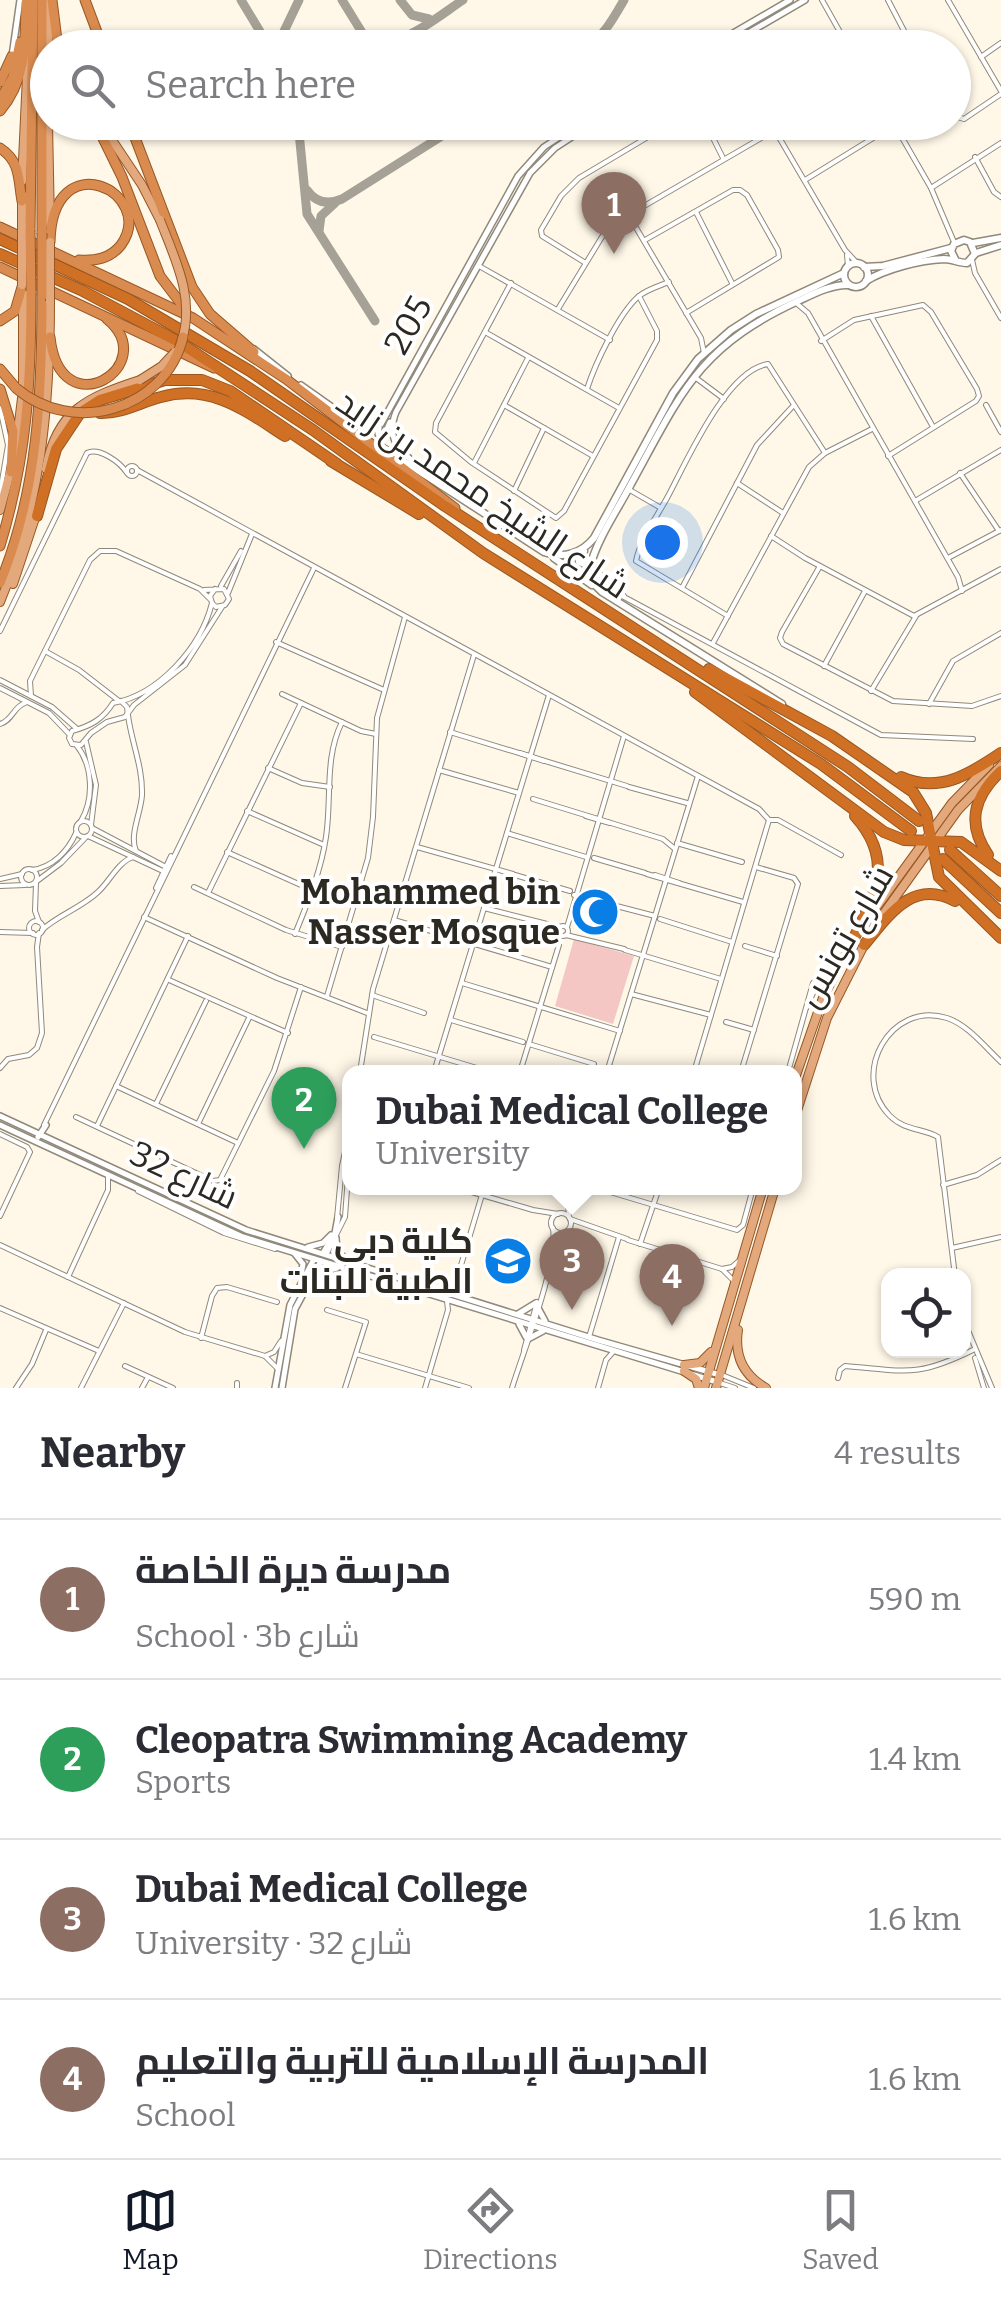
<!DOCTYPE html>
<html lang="en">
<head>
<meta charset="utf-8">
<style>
	body { margin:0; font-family:Bitter,Cairo,serif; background:#f2f2f3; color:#2b2b33 }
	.controls { position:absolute; right:30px; bottom:30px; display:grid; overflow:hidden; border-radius:20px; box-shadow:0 2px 8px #0004 }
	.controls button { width:90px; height:90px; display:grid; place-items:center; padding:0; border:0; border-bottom:2px solid #e1e1e2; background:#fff; color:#2b2b33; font:50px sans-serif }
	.you { position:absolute; left:662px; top:542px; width:35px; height:35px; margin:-25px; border:8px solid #fff; border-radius:50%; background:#1a73e8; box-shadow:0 0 0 15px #1a73e833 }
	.badge { display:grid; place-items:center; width:65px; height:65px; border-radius:50%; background:#111827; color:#fff; font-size:32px; font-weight:700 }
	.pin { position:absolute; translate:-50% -82px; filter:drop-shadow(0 2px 5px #0008) }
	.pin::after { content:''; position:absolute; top:52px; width:35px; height:30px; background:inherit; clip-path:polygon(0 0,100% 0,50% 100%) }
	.popup { position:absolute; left:342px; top:1065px; width:460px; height:130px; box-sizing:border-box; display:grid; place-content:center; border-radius:20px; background:#fff; filter:drop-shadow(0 2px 8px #0005); font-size:32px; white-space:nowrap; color:#7c7c81 }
	.popup b { font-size:38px; color:#2b2b33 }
	.popup::after { content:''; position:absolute; left:50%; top:100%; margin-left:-20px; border:20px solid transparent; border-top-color:#fff }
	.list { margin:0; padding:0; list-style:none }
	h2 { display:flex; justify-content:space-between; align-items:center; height:130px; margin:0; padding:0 40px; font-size:42px }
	h2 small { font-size:32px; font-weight:400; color:#7c7c81 }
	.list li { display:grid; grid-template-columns:65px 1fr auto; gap:30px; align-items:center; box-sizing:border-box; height:160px; padding:0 40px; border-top:2px solid #e1e1e2 }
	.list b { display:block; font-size:38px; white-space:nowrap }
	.list p { margin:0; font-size:32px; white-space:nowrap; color:#7c7c81 }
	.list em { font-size:32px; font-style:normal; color:#7c7c81 }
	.icon { flex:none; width:55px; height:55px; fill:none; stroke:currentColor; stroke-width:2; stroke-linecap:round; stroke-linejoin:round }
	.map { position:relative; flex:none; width:1001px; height:1388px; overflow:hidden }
	.search { position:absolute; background:#fff; box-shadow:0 2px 8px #0004; left:30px; right:30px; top:30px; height:110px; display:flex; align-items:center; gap:25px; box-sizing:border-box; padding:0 35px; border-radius:55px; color:#7c7c81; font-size:38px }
	.sheet { height:770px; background:#fff }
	nav { display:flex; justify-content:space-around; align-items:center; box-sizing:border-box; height:140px; border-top:2px solid #e1e1e2; background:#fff; font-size:28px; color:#7c7c81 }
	nav a { display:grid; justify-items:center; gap:5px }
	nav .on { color:#111827 }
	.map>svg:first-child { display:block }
	.green { fill:#f4c7c5 }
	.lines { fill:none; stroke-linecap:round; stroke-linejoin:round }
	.taxiway { stroke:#a6a196; stroke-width:9 }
	.minor-casing { stroke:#90897b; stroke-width:6 }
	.tertiary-casing { stroke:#90897b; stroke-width:8 }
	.secondary-casing { stroke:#90897b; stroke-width:9 }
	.primary-casing { stroke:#975724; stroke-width:10 }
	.trunk-casing { stroke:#975724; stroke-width:11 }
	.motorway-casing { stroke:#975724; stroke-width:12 }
	.minor { stroke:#fff; stroke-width:4 }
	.tertiary { stroke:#fff; stroke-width:5 }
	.secondary { stroke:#fff; stroke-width:6 }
	.primary { stroke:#e3a97c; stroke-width:8 }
	.trunk { stroke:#da8c50; stroke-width:9 }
	.motorway { stroke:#d07024; stroke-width:10 }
	.primary-bridge-casing { stroke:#975724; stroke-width:10; stroke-linecap:butt }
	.trunk-bridge-casing { stroke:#975724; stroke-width:11; stroke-linecap:butt }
	.primary-bridge { stroke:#e3a97c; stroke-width:8 }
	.trunk-bridge { stroke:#da8c50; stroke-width:9 }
	.labels { text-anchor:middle; stroke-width:8; stroke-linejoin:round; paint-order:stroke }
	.street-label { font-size:35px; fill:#2c2923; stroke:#fff }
	.poi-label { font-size:35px; font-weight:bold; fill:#2c2923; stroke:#fff; text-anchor:end }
</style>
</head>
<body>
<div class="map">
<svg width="1001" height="1388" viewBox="0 0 1001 1388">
	<rect width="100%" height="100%" fill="#fff8e8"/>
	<!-- green -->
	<path class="green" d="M574 939 634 956 613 1024 555 1006Z"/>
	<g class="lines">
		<!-- taxiway -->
		<g class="taxiway">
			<path d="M241 0 270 48"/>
			<path d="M342 0 363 34 366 48"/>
			<path d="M400 0 412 15 429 19"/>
			<path d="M363 34C389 60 438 16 463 0"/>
			<path d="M276 48 299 0"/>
			<path d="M585 48C604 36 613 19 624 0"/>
			<path d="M298 122 307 214 375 321"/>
			<path d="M307 190C316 203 328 205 342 199L464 122"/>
			<path d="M319 231 321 216 335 203"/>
		</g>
		<!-- minor casing -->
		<g class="minor-casing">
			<g id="minor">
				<path d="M822 0 849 48"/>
				<path d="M888 0 913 48"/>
				<path d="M948 0 1001 91"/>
				<path d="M981 57 1001 43"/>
				<path d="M954 116 964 119 1001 94"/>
				<path d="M705 122 723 158"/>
				<path d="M770 122 845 250 857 263"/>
				<path d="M893 122 931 188 954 242"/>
				<path d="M975 157 994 192 1001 197"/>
				<path d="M805 180 878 135 896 128"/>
				<path d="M931 188 1001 143"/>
				<path d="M696 212 732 283"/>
				<path d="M628 214 701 338 704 353"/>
				<path d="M645 240 733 190H740L747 195 778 250 779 257 686 313"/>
				<path d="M847 255 848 266"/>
				<path d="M972 260 975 273 1001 318"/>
				<path d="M584 262 542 236 541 230 561 196 579 178 673 122"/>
				<path d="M479 266 610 340"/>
				<path d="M511 283 436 423 435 432 471 462 556 518 564 511 657 340V331L639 296"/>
				<path d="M795 302 808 313 958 577 962 591"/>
				<path d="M558 309 608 227 775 130"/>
				<path d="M871 316 932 425"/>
				<path d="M485 332 619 408"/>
				<path d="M821 341 854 320 923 305 931 312 977 389 979 396 976 401 888 456"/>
				<path d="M696 378 724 399"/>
				<path d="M587 389C595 364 619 313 639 296 648 289 659 286 669 282"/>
				<path d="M504 405 593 456"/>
				<path d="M986 405 1001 432"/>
				<path d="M0 408 8 445 0 493"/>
				<path d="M474 463 528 358"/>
				<circle cx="132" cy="471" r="5"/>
				<path d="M137 470 759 809 769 820H778L841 855"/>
				<path d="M960 473 999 531"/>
				<path d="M737 483 783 513"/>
				<path d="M628 489 661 508"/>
				<path d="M514 491 544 428"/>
				<path d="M915 501 1001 450"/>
				<path d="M771 536 805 558 914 616 1001 569"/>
				<path d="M948 558 1001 530"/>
				<path d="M820 566 782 632 780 638 783 644 893 701 972 706 1001 696"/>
				<path d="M221 586 241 551"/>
				<path d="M682 588 757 445 793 406"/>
				<path d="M204 590 224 589 229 599 225 605 216 607 212 603 210 596 215 589"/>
				<path d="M228 593 252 534"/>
				<path d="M624 596 604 575H597L598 583 881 735 973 739"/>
				<path d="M212 603C201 647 159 695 113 703 103 719 91 726 72 731L69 738 72 744 81 745 91 733 107 722 125 717 134 705 185 665 222 607"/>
				<path d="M728 616 636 561C640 540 656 518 667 498 686 463 726 370 768 364L825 453"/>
				<path d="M0 631 87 453C99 447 120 462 127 473"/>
				<path d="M276 642 384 690"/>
				<path d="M713 643 809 467 825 453 872 429"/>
				<path d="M45 651 79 670 119 701"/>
				<path d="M824 666 865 591"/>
				<path d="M0 680 52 707 76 728"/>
				<path d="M0 688 49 713 70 735"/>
				<path d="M871 691 916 616"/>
				<path d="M282 694 361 731 376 734"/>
				<path d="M31 696 30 681 90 560 100 551H116L200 589 210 599"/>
				<path d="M121 701 127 707C129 737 143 764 142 795 141 813 129 835 136 851"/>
				<path d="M929 704 953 661 1001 633"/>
				<path d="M0 724C13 720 13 707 25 703"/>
				<path d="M450 732 627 786"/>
				<path d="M86 742 96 785 91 825"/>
				<path d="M77 746C93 766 94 799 81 821"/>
				<path d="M520 753 544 761"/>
				<path d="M268 768 302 783 330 787"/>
				<path d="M439 770 519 793"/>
				<path d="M629 787 687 803"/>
				<path d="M533 799 663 839 675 849"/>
				<path d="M247 811 324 845"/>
				<path d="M586 816 610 823"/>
				<circle cx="84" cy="829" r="8"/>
				<path d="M92 828 164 866"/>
				<path d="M507 833 586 857"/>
				<path d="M88 836 165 872"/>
				<path d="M677 843 742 862"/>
				<path d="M417 847 513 874"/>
				<path d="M227 852 312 890"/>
				<path d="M594 858 645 873"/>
				<circle cx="29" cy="877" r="8"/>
				<path d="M32 870C53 867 68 851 76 833"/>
				<path d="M647 874 743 902"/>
				<path d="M515 875 570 891"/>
				<path d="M655 875 679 883"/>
				<path d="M0 879 22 874"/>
				<path d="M37 881 61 863 86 837"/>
				<path d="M36 883 35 911 39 922"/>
				<path d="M0 886 25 885"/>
				<path d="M194 887 286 930 342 947"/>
				<path d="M156 888 171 856"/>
				<path d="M208 893 301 703"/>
				<path d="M574 895 655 916"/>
				<path d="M484 908 559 927"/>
				<path d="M144 917 277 978 367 1013"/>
				<path d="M660 919 732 942"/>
				<path d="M394 920 552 967"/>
				<circle cx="36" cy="928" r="7"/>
				<circle cx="563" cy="931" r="5"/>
				<path d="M567 927 624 736"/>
				<path d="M42 930C58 915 81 908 98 892 110 881 118 862 133 857"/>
				<path d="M0 932 33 933"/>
				<path d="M295 934C308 902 321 871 326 837 332 798 324 758 342 722"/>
				<path d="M566 935 624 949"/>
				<path d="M745 946 777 956"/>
				<path d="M625 950 721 979"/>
				<path d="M169 980 288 1033"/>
				<path d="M815 980 820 981 818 986 814 984Z"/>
				<path d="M462 983 620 1031"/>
				<path d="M631 994 711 1015"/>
				<path d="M372 995 424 1013"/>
				<path d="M327 996 368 858 373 817 377 718 405 617"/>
				<path d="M807 1007 816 986"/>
				<path d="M451 1020 523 1042"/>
				<path d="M726 1022 754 1030"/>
				<path d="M374 1037 490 1072"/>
				<path d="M529 1044 594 1064"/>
				<path d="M609 1067 626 1072"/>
				<path d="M0 1068 8 1059 29 1055 37 1048 42 1033 37 947 39 933"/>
				<path d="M360 1072 373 989 474 655"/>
				<path d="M434 1072 549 695"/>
				<path d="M520 1072 559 945V934"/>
				<path d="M607 1072 698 776"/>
				<path d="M694 1072 769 820"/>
				<path d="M741 1072 798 884 794 878 756 867"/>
				<path d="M788 1072 813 983"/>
				<path d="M116 1086 238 1143"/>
				<path d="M156 1104 206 1001"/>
				<path d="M76 1117 213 1181 220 1180 274 1071 301 987"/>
				<path d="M198 1124 249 1018"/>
				<path d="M44 1125 314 568"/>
				<path d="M97 1126 188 936"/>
				<path d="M0 1134 27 1147 30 1152 0 1216"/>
				<path d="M943 1185 977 1175 1001 1160"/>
				<path d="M458 1188 533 1210 558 1214"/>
				<path d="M597 1188 737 1230 743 1225 753 1188"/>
				<path d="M734 1188 745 1191"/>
				<path d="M138 1191 224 1233 275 1249"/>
				<circle cx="561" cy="1223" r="10"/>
				<path d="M569 1217 568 1204 572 1188"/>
				<path d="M337 1218 342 1166 350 1129"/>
				<path d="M570 1219 627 1239"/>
				<path d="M628 1240 722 1269 733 1280"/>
				<path d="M640 1244 659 1188"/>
				<path d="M0 1245 185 1332 265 1356 277 1368"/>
				<path d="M952 1248 1001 1237"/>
				<path d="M326 1255 345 1217 350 1149"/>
				<path d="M722 1269 732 1267 740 1260"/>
				<path d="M955 1276 938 1137C923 1128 905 1131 890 1116 849 1075 890 1000 947 1018 968 1025 985 1047 1001 1062"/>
				<path d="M68 1277 108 1190V1176"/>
				<path d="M446 1292 456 1282 484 1188"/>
				<path d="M0 1308 99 1351"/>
				<path d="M327 1310 366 1322 345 1388"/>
				<path d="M964 1321 992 1388"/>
				<path d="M589 1337 619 1237"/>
				<path d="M201 1338 212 1296 217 1288 227 1287 277 1302"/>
				<path d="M524 1350 537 1302"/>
				<path d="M356 1354 469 1388"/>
				<path d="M265 1356 274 1352 281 1341"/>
				<path d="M975 1358 984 1388"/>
				<path d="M125 1366 173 1388"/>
				<path d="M722 1375 754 1388"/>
				<path d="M838 1378 840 1370 845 1366C906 1371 916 1378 973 1350"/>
				<path d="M717 1382 735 1388"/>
				<path d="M237 1383V1388"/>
				<path d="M16 1388 32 1364 46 1330"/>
				<path d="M81 1388 124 1303"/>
				<path d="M142 1388 148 1377"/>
				<path d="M425 1388 448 1310 447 1301"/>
				<path d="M512 1388C524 1349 558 1265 553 1228"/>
				<path d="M598 1388 606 1360 613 1352"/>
			</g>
		</g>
		<!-- tertiary casing -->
		<g class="tertiary-casing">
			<g id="tertiary">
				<path d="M730 35 790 0"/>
				<path d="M739 47 750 32 805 0"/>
				<path d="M715 48 717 38 725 34 733 36 738 44"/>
				<path d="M12 56 20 0"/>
				<path d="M254 349 288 376"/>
				<path d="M301 385 362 428 371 429 381 424 518 176 544 147 582 122"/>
				<path d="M379 428 378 434 384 436 390 422"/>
				<path d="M432 478C411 457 382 447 396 412L530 173 555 148 595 122"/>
				<path d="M0 1116 246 1230 598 1340 720 1375"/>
				<path d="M0 1125 243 1237 717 1382"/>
				<path d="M38 1137 46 1125"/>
				<path d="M336 1238 337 1251 348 1261"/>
				<path d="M308 1247 323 1243 331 1235"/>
				<path d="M323 1253 335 1233 338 1217"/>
				<path d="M295 1254 303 1264 301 1275"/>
				<path d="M314 1274 337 1268"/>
				<path d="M538 1308 545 1321"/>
				<path d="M518 1314 536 1303"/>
				<path d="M519 1324 526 1337"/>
				<path d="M528 1339 543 1331"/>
				<path d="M275 1388 290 1305 314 1259"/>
				<path d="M282 1388 295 1309 321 1261"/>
			</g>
		</g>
		<!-- secondary casing -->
		<g class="secondary-casing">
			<g id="secondary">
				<path d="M973 243 1001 238"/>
				<path d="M976 253 1001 245"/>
				<circle cx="856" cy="275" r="12"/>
				<path d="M864 267 883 266 951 248"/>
				<path d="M866 281C885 269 920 260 944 259 952 259 959 263 967 263L975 254 970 242 964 240 954 244 951 251 956 261"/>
				<path d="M377 444 544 552C563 559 581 554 594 538L673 393 698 359 731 330 756 314 844 273"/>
				<path d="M584 551 578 556 579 562 584 564 590 560"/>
				<path d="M554 558 592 585"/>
				<path d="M782 704 602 592 593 583 590 567C597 539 617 511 631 484 681 393 698 347 798 301 813 294 832 284 849 285"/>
			</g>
		</g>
		<!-- primary casing -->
		<g class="primary-casing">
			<g id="primary">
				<path d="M48 48 49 2"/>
				<path d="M48 122 50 224"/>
				<path d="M100 122 142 185 160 220"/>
				<path d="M22 181 28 55"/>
				<path d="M22 227V195"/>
				<path d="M15 455 23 390V290"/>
				<path d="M46 469C56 410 88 397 140 380"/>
				<path d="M0 510 11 469"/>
				<path d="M13 584 37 512"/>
				<path d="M0 602C41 504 50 406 50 301"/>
				<path d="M865 923 952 803 989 765"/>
				<path d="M874 927 958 810 1001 766"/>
				<path d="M794 1081 824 995 857 934"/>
				<path d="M794 1120 827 1018 865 943"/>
				<path d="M738 1330C734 1356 743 1375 766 1388"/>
				<path d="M684 1365 700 1363 711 1352"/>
				<path d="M684 1371 696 1379 699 1388"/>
				<path d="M704 1388 763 1188"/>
				<path d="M716 1388 775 1188"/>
			</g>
		</g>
		<!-- trunk casing -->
		<g class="trunk-casing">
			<g id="trunk">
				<path d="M52 0 58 48"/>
				<path d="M85 0 103 48"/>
				<path d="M0 82 12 56"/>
				<path d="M0 100 13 77 20 42"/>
				<path d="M0 111C27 79 25 43 26 3"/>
				<path d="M95 122 122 177 160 276 185 309"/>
				<path d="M129 122 192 287 210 314 254 352"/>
				<path d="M0 148C21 162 18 179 22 201"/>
				<path d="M0 227 193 318 286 379 455 508"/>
				<path d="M30 230 33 0"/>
				<path d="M42 233V0"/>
				<path d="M50 242C52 141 158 193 121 245 110 259 95 261 79 260"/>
				<path d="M0 267 214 368"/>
				<path d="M0 321 15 311 22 287"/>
				<path d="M50 337C60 430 163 365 107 319"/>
				<path d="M0 369 16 388"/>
				<path d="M0 389 13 431 11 472"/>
				<path d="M0 546C27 456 31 385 31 291"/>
				<path d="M0 583C38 491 42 394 42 296"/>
			</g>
		</g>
		<!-- motorway casing -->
		<g class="motorway-casing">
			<g id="motorway">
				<path d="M0 239 128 299 250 371 445 506 848 767 919 821"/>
				<path d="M0 254 81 290 177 341 313 430 483 553 821 764 911 831"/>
				<path d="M100 413C121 414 141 402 161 397 211 383 246 411 285 436"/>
				<path d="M331 461 419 514"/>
				<path d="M37 516 56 449 80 413 100 400 165 380H202L230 391 337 464"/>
				<path d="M709 669 832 736 913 792 926 813 939 877 1001 938"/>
				<path d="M695 692 884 832 904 840 961 842 1001 871"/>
				<path d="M901 777C939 794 970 774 1001 753"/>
				<path d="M950 850 1001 896"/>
				<path d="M988 855C966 823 974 796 1001 771"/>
				<path d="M943 859 1001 913"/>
				<path d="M854 938C876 892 894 859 855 816"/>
				<path d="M864 945C888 916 912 878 955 901"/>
			</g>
		</g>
		<!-- minor -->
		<use href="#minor" class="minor"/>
		<!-- tertiary -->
		<use href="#tertiary" class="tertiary"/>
		<!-- secondary -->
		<use href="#secondary" class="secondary"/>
		<!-- primary -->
		<use href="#primary" class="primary"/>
		<!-- trunk -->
		<use href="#trunk" class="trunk"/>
		<!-- motorway -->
		<use href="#motorway" class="motorway"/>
		<!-- primary-bridge casing -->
		<g class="primary-bridge-casing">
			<g id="primary-bridge">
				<path d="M160 220C175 259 195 297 182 340"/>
				<path d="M22 227V285"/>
				<path d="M50 301V242"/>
				<path d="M140 380 162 366 175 352"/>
			</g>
		</g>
		<!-- trunk-bridge casing -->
		<g class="trunk-bridge-casing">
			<g id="trunk-bridge">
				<path d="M30 230 31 291"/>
				<path d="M42 233V296"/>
				<path d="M16 388C72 436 165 411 183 337"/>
			</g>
		</g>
		<!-- primary-bridge -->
		<use href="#primary-bridge" class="primary-bridge"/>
		<!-- trunk-bridge -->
		<use href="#trunk-bridge" class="trunk-bridge"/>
	</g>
	<!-- icons -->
	<defs>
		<g id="mosque-disc" transform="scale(2.5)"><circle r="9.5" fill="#097ee5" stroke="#fff"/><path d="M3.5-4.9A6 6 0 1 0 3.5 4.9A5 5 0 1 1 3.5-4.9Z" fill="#fff"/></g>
		<g id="university-disc" transform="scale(2.5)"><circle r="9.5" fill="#097ee5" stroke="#fff"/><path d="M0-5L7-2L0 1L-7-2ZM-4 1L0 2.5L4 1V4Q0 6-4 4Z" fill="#fff"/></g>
	</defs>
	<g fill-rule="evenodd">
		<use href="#mosque-disc" x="595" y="912"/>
		<use href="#university-disc" x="508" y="1261"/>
	</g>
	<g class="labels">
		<!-- street labels -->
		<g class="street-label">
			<text transform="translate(408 325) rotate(-61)" y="12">205</text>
			<text transform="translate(483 494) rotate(34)" y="12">شارع الشيخ محمد بن زايد</text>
			<text transform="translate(845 936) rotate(-60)" y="12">شارع تونس</text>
			<text transform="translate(184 1175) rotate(25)" y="12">شارع 32</text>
		</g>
		<!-- poi labels -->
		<g class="poi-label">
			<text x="560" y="904">Mohammed bin<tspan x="560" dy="40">Nasser Mosque</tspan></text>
			<text x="473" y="1253">كلية دبي<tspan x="473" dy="40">الطبية للبنات</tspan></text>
		</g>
	</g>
</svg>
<div class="controls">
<button><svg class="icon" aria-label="locate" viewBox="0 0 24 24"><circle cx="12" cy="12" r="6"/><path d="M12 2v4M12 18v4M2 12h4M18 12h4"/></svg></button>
</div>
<div class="you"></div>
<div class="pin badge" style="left:614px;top:254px;background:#8d6e63">1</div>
<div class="pin badge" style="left:304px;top:1149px;background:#2e9e5b">2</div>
<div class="pin badge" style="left:572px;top:1310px;background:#8d6e63">3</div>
<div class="popup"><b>Dubai Medical College</b>University</div>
<div class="pin badge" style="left:672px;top:1326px;background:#8d6e63">4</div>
<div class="search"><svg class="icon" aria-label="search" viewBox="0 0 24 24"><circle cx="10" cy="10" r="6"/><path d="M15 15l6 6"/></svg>Search here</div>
</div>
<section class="sheet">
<h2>Nearby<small>4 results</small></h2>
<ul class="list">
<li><span class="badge" style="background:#8d6e63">1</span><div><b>مدرسة ديرة الخاصة</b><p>School · 3b شارع</p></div><em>590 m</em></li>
<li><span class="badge" style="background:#2e9e5b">2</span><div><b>Cleopatra Swimming Academy</b><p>Sports</p></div><em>1.4 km</em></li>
<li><span class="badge" style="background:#8d6e63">3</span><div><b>Dubai Medical College</b><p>University · شارع 32</p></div><em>1.6 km</em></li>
<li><span class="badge" style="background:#8d6e63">4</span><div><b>المدرسة الإسلامية للتربية والتعليم</b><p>School</p></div><em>1.6 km</em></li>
</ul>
</section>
<nav>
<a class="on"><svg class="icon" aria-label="map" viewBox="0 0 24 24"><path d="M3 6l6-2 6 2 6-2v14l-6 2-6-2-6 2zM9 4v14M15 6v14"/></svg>Map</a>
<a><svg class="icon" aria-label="directions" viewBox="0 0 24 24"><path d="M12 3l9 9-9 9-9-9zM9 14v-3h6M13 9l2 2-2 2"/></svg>Directions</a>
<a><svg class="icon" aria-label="saved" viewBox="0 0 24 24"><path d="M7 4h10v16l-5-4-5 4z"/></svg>Saved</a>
</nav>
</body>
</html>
